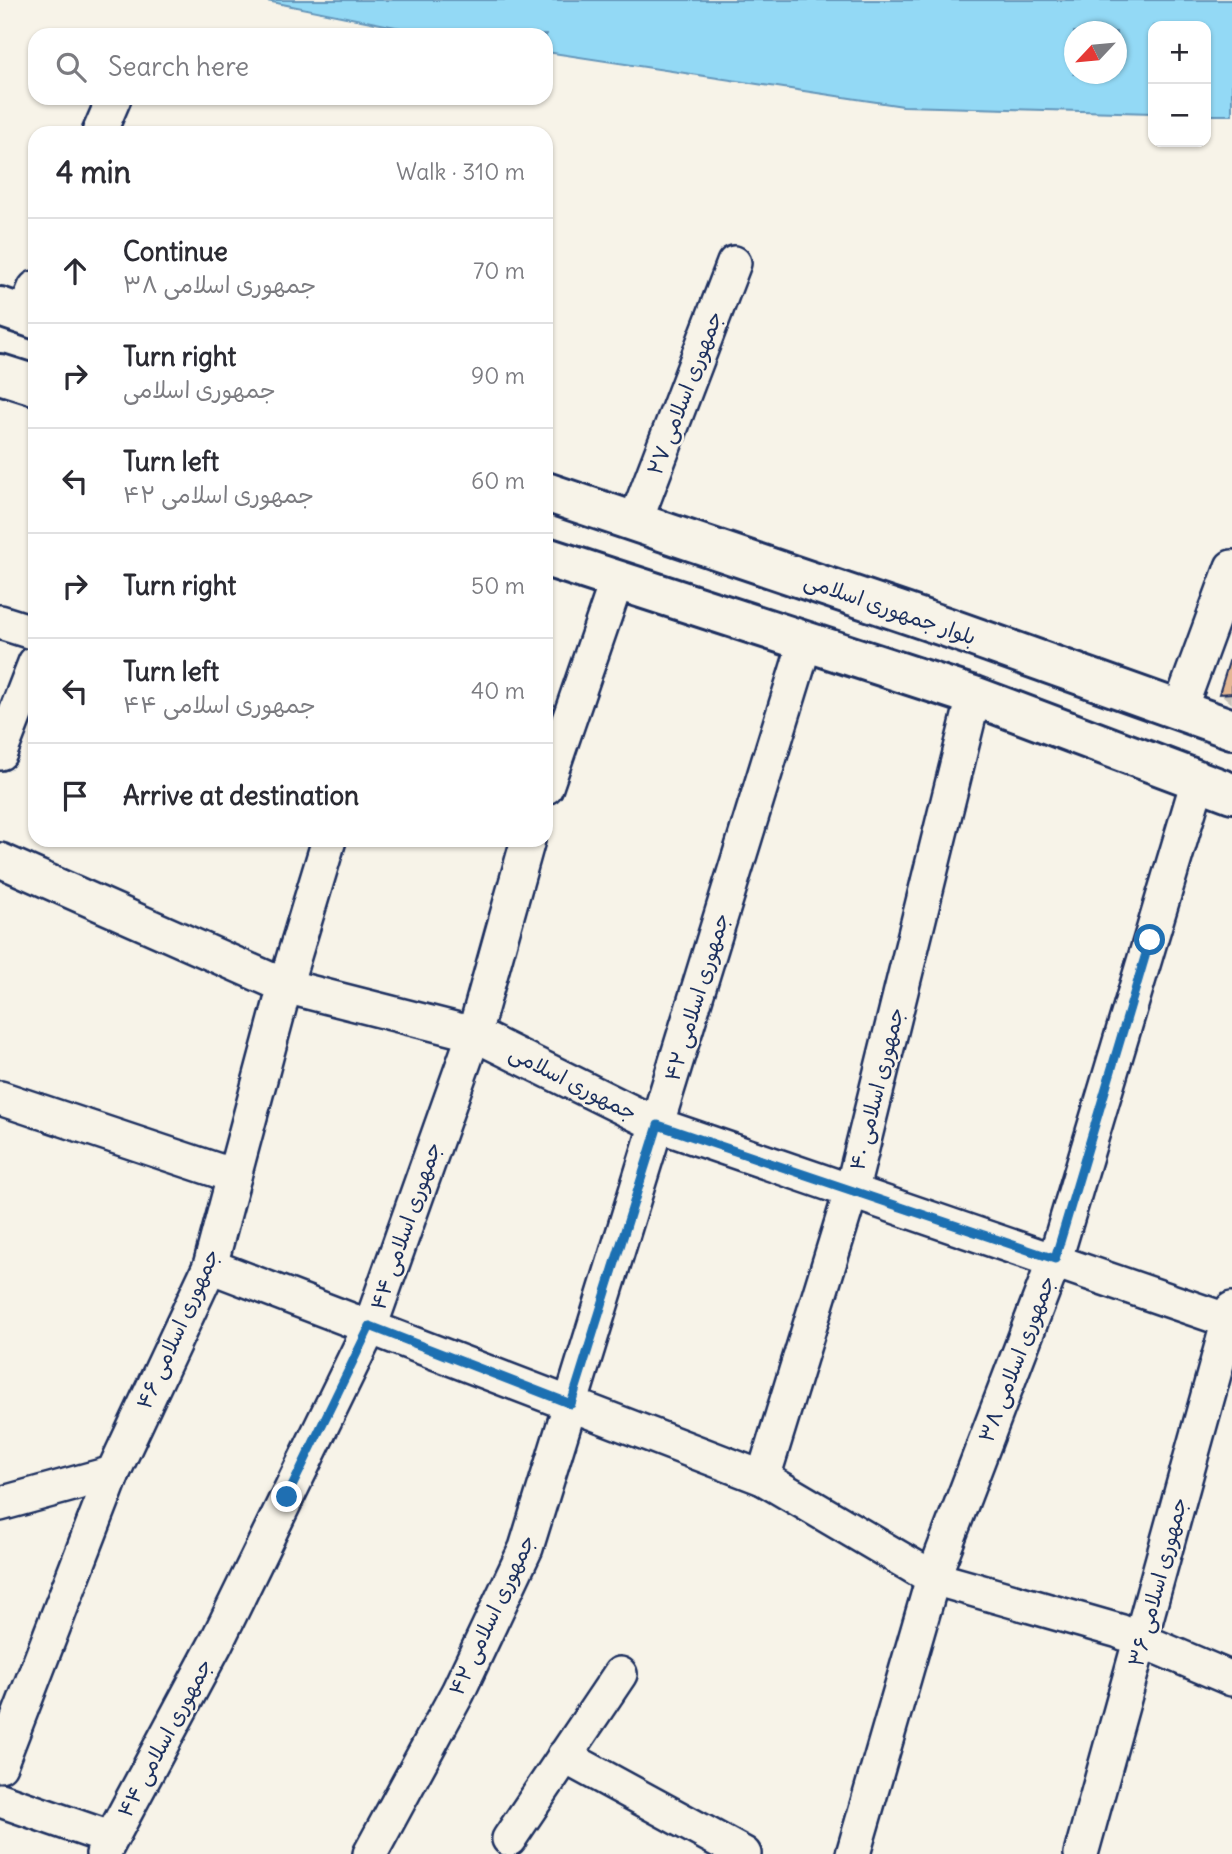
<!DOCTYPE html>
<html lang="en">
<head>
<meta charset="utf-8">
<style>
	body { margin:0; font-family:Delius,"Playpen Sans Arabic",sans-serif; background:#f2f2f3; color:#2b2b33 }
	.controls { position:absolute; right:21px; top:21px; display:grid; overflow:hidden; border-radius:14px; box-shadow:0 2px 5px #0004 }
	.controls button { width:63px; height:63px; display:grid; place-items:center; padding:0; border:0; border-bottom:2px solid #e1e1e2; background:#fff; color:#2b2b33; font:35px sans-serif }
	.compass { position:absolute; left:1064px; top:21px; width:63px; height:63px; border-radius:50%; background:#fff; box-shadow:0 2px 5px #0004; rotate:244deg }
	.stop { position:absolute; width:21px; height:21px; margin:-16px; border:5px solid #1f6fb2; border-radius:50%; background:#fff }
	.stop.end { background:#1f6fb2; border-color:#fff; box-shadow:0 2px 7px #0008 }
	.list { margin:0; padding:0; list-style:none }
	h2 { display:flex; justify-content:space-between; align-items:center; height:91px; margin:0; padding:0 28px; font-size:30px }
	h2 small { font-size:23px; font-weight:400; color:#7c7c81 }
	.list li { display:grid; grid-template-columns:46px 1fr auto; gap:21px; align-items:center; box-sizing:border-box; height:105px; padding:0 28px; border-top:2px solid #e1e1e2 }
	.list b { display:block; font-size:26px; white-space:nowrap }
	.list p { margin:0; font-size:23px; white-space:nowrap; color:#7c7c81 }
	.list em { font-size:23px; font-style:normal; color:#7c7c81 }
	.icon { flex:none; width:38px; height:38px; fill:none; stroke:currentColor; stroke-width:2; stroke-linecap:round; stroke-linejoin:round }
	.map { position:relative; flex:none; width:1232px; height:1854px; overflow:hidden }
	.search { position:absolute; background:#fff; box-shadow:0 2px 5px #0004; left:28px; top:28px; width:525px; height:77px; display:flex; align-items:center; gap:18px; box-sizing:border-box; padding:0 24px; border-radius:21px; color:#7c7c81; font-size:26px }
	.panel { position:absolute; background:#fff; box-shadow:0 2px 5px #0004; left:28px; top:126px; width:525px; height:721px; border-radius:21px }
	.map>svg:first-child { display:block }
	.water { fill:#93d9f5; stroke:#6395b9; stroke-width:2; fill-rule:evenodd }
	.shadow { fill:#0003 }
	.building { fill:#e3b793; stroke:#1b2f5e; stroke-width:2 }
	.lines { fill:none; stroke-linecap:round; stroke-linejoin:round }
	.minor-casing { stroke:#1b2f5e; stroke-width:38 }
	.major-casing { stroke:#1b2f5e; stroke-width:44 }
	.minor { stroke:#f7f3e8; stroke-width:33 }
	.major { stroke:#f7f3e8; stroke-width:38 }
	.route { stroke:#1f6fb2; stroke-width:9 }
	.labels { text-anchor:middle; stroke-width:5; stroke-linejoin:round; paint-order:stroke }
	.street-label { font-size:21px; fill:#1b2f5e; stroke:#f7f3e8 }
</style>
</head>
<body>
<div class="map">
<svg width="1232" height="1854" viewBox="0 0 1232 1854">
	<rect width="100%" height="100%" fill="#f7f3e8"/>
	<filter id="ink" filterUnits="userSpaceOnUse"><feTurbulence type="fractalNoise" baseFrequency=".0143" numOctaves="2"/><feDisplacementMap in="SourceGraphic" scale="14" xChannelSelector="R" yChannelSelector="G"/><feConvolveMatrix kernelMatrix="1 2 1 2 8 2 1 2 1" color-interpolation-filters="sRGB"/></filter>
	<g filter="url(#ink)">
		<!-- water -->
		<path class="water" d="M262 0H1232V115H1206V26H1153V113L903 106 546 52V35H435ZM1074 32H1116V74H1074Z"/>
		<!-- shadow -->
		<path class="shadow" d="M1232 658V704L1221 694Z"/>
		<!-- building -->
		<path class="building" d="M1232 652V693L1219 694Z"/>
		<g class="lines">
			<!-- minor casing -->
			<g class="minor-casing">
				<g id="minor">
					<path d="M99 133 114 98"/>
					<path d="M24 315 35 288"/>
					<path d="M635 522 734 263"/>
					<path d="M0 622 35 633"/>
					<path d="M1179 711 1232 567"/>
					<path d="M0 753 35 663"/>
					<path d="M546 787 617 580"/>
					<path d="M0 860 285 986 474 1034 658 1125 1232 1322"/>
					<path d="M0 1098 234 1176"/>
					<path d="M210 1266 763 1478 933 1578 1119 1631 1232 1679"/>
					<path d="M763 1478 852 1189 974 696"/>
					<path d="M0 1504 113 1473"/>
					<path d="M564 1756 744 1854"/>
					<path d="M0 1765 113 1473 210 1266 285 986 329 840"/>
					<path d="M0 1800 110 1838"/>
					<path d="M509 1839 620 1674"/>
					<path d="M103 1854 216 1643 370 1327 474 1034 528 840"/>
					<path d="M370 1854 458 1692 526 1548 806 640"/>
					<path d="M853 1854 933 1578 1055 1259 1198 781"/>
					<path d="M1081 1854 1232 1309"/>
				</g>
			</g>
			<!-- major casing -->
			<g class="major-casing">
				<g id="major">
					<path d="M0 307 35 319"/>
					<path d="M0 374 35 385"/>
					<path d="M546 492 949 628 1232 729"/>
					<path d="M546 557 974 696 1232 793"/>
				</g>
			</g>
			<!-- minor -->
			<use href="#minor" class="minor"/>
			<!-- major -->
			<use href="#major" class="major"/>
		</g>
	</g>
	<g class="lines" filter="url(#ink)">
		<!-- route -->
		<path class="route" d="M287 1497 370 1326 571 1404 658 1125 1055 1259 1150 940"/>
	</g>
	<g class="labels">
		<!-- street labels -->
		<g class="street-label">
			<text transform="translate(685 393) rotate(-69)" y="7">جمهوری اسلامی ۲۷</text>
			<text transform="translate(890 609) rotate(19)" y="7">بلوار جمهوری اسلامی</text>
			<text transform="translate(697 997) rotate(-73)" y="7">جمهوری اسلامی ۴۲</text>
			<text transform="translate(573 1083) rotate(27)" y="7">جمهوری اسلامی</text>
			<text transform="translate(877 1089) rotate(-76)" y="7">جمهوری اسلامی ۴۰</text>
			<text transform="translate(406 1226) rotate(-71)" y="7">جمهوری اسلامی ۴۴</text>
			<text transform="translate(178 1329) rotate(-66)" y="7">جمهوری اسلامی ۴۶</text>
			<text transform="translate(1017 1359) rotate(-69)" y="7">جمهوری اسلامی ۳۸</text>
			<text transform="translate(1158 1582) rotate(-75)" y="7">جمهوری اسلامی ۳۶</text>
			<text transform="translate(492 1615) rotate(-65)" y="7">جمهوری اسلامی ۴۲</text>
			<text transform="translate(165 1738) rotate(-62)" y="7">جمهوری اسلامی ۴۴</text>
		</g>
	</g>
</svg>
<div class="controls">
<button>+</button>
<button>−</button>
</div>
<svg class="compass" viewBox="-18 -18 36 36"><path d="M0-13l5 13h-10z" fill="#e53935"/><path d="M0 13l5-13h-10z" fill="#7c7c81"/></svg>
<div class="stop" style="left:1150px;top:940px"></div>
<div class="stop end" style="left:287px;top:1497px"></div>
<div class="search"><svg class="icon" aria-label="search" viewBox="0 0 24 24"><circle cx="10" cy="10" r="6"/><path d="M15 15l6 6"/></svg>Search here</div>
<section class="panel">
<h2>4 min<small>Walk · 310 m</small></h2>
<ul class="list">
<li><svg class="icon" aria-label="ahead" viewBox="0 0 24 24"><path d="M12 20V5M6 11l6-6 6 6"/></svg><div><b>Continue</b><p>جمهوری اسلامی ۳۸</p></div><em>70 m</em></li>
<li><svg class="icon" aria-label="right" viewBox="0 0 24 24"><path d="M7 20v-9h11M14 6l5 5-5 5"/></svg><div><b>Turn right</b><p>جمهوری اسلامی</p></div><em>90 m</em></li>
<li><svg class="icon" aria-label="left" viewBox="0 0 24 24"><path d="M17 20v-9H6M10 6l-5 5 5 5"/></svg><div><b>Turn left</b><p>جمهوری اسلامی ۴۲</p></div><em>60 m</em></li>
<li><svg class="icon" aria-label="right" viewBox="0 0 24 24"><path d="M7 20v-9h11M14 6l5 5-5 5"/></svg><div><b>Turn right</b></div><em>50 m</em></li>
<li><svg class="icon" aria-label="left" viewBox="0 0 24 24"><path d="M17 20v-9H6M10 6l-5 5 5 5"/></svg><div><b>Turn left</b><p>جمهوری اسلامی ۴۴</p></div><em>40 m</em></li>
<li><svg class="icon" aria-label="arrive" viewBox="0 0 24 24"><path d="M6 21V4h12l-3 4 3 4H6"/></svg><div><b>Arrive at destination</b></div></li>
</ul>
</section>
</div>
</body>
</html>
